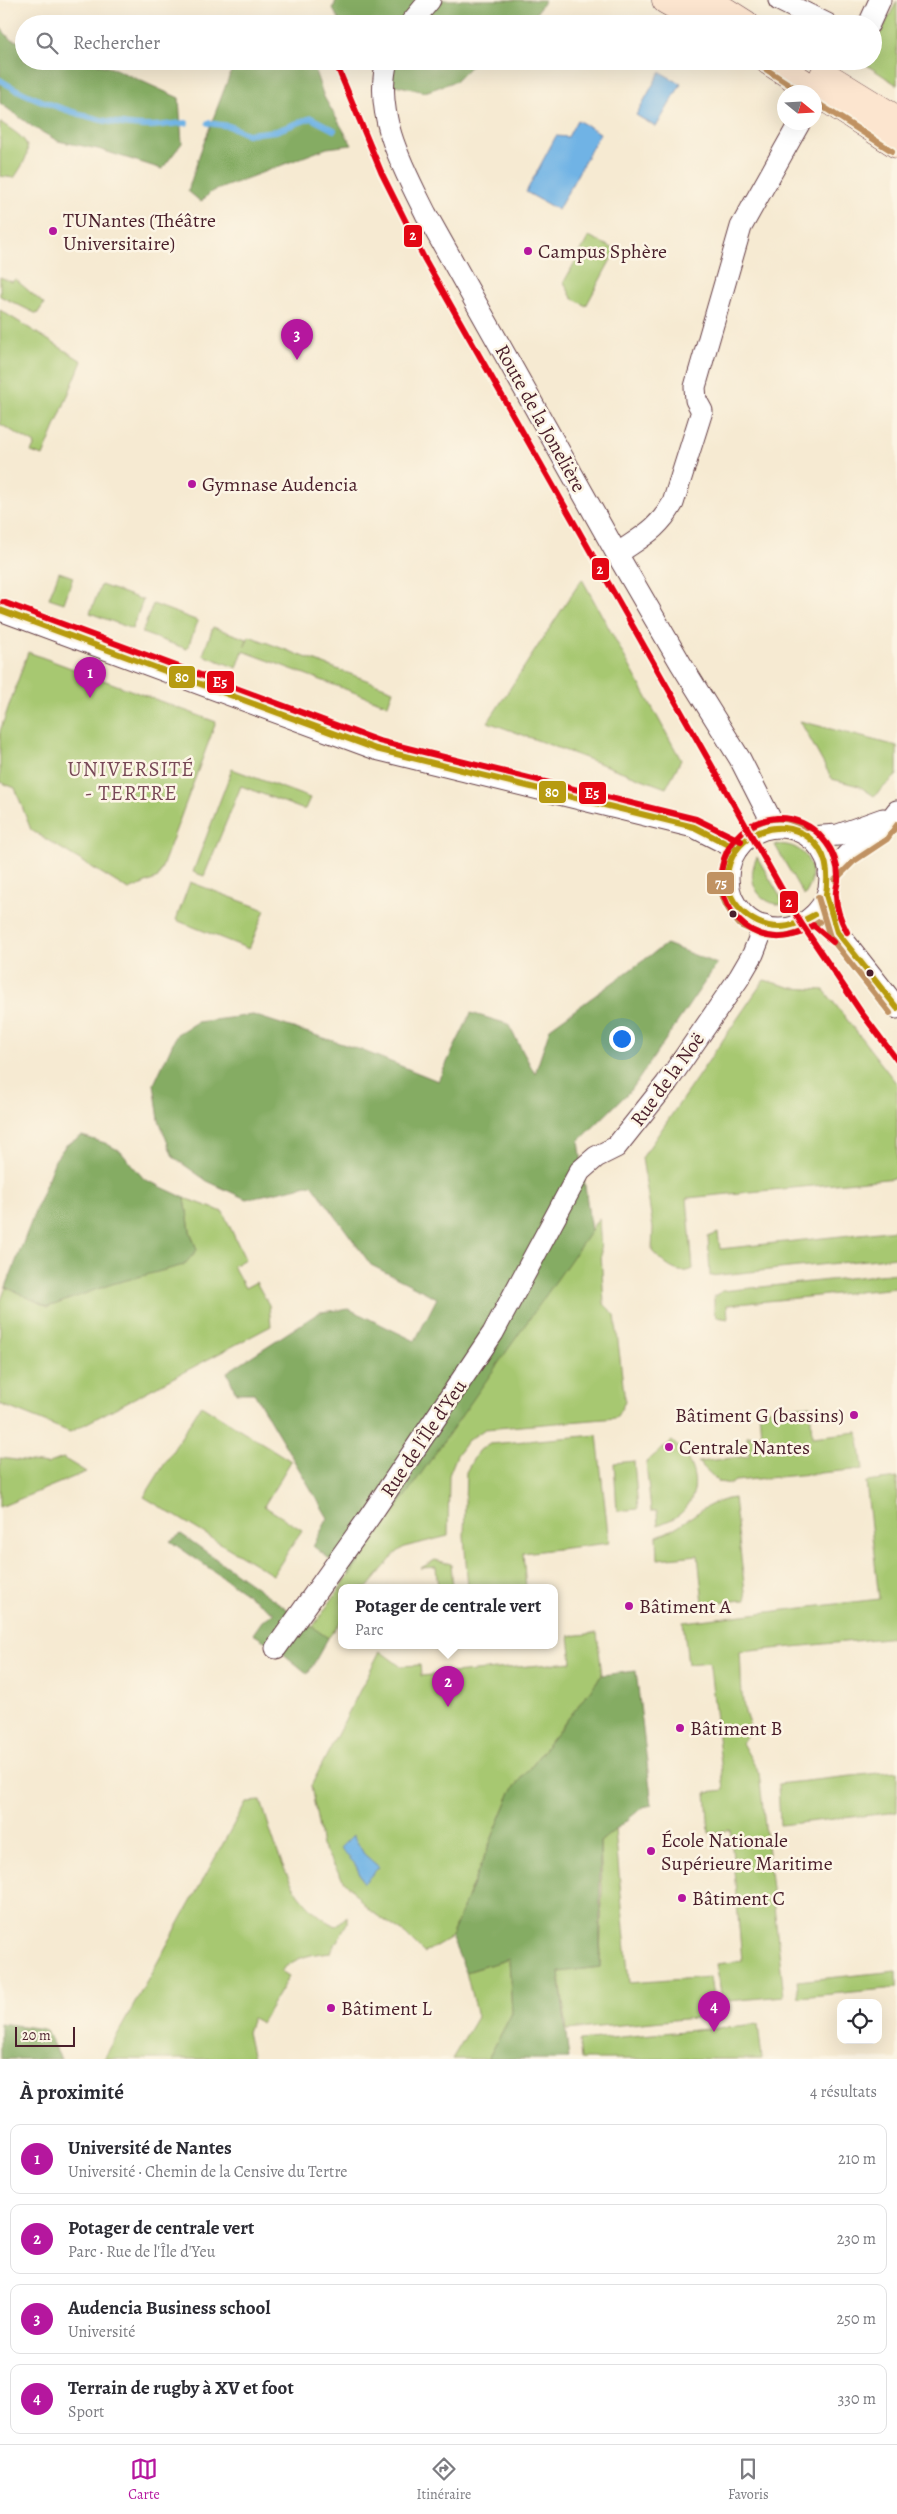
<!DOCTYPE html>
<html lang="fr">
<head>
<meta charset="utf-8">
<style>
	body { margin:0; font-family:Alegreya,serif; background:#f7f7f7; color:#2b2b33 }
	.controls { position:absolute; right:15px; bottom:15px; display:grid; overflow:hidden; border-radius:10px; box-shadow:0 5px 20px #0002 }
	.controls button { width:45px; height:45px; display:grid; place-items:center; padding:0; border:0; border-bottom:1px solid #e1e1e2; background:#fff; color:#2b2b33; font:25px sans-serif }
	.compass { position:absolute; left:777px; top:85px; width:45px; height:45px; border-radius:50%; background:#fff; box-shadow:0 5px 20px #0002; rotate:108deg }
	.scale { position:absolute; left:15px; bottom:12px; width:60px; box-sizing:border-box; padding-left:5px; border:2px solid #4a1f2b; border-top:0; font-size:14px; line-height:18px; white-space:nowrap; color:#4a1f2b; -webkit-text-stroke:4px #fcf5e5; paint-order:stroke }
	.you { position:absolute; left:621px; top:1038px; width:18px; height:18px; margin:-12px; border:4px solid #fff; border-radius:50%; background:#1a73e8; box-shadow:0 0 0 8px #1a73e833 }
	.badge { display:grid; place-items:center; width:32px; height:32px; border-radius:50%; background:#b5179e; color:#fff; font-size:16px; font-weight:700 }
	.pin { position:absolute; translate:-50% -41px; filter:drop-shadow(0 1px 2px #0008) }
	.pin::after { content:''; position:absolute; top:26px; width:18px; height:15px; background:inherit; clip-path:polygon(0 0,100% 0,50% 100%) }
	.popup { position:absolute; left:338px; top:1584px; width:220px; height:65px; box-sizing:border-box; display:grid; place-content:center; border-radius:10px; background:#fff; filter:drop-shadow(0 1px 4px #0005); font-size:16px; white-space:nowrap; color:#7c7c81 }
	.popup b { font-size:19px; color:#2b2b33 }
	.popup::after { content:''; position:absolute; left:50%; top:100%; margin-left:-10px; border:10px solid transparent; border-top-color:#fff }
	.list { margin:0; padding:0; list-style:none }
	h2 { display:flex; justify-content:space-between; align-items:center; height:65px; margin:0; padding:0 20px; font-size:21px }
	h2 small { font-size:16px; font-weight:400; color:#7c7c81 }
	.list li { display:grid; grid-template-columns:32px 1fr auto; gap:15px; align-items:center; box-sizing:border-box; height:70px; margin:0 10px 10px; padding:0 10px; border:1px solid #e1e1e2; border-radius:10px }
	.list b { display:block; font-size:19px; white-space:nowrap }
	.list p { margin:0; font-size:16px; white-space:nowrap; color:#7c7c81 }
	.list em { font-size:16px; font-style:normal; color:#7c7c81 }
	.icon { flex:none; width:28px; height:28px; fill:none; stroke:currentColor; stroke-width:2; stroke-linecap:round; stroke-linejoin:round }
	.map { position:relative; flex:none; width:897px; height:2059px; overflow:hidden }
	.search { position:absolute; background:#fff; box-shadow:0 5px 20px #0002; left:15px; right:15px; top:15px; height:55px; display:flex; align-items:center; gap:12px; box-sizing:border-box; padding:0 18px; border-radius:28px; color:#7c7c81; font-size:19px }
	.sheet { height:385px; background:#fff }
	nav { display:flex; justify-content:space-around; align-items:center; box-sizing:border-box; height:70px; border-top:1px solid #e1e1e2; background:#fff; font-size:14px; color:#7c7c81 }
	nav a { display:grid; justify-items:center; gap:2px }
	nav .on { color:#b5179e }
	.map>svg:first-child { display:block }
	.green { fill:#a7c871; stroke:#78744e }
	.forest { fill:#85ac63; stroke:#686647 }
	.water { fill:#70b3e5; stroke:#5d6988 }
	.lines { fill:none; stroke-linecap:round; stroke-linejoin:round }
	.stream { stroke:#70b3e5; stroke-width:6 }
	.street-casing { stroke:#643d44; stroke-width:23 }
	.secondary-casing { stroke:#643d44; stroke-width:29 }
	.street { stroke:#fff; stroke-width:21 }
	.secondary { stroke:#fce5cf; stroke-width:28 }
	.bus-1-casing { stroke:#fcf5e5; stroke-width:10 }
	.bus-2-casing { stroke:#fcf5e5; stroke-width:10 }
	.bus-3-casing { stroke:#fcf5e5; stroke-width:10 }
	.bus-1 { stroke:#b79b11; stroke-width:6 }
	.bus-2 { stroke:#c09262; stroke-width:6 }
	.bus-3 { stroke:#e30613; stroke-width:6 }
	.tram-1-casing { stroke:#fcf5e5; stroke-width:10 }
	.tram-1 { stroke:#e30613; stroke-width:6 }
	.poi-dot { fill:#b5179e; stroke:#fcf5e5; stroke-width:2 }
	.bus-dot { fill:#4a1f2b; stroke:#fcf5e5; stroke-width:2 }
	.labels { text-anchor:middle; stroke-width:5; stroke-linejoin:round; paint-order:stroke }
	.poi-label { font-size:20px; fill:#4a1f2b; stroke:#fcf5e5; text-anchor:start }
	.street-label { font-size:20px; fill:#4a1f2b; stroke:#fcf5e5 }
	.neighbourhood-label { font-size:21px; letter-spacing:1px; fill:#784957; stroke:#fcf5e5 }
	.line-badge { stroke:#fcf5e5; stroke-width:2 }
	.badge-label { font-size:14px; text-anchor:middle; font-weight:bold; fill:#fff }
</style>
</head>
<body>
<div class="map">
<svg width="897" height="2059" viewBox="0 0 897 2059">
	<rect width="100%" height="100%" fill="#fcf5e5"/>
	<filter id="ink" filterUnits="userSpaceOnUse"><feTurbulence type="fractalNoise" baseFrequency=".02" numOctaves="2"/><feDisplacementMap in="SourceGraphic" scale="10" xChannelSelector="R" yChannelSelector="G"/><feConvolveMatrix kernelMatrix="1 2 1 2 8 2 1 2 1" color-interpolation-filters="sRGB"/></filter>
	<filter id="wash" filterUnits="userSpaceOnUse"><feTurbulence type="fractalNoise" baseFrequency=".0096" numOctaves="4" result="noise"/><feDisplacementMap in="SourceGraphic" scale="20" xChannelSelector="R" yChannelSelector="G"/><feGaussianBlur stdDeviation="1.12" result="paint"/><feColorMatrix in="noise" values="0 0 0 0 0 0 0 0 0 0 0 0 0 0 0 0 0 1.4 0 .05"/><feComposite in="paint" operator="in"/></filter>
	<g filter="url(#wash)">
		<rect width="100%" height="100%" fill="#f6ead2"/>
		<!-- green -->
		<g class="green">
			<path d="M897 1V85L865 64 866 61H873V48Z"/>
			<path d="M0 122C29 141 37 145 14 178L0 176Z"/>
			<path d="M589 236 616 250 586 306 572 298 564 282Z"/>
			<path d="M0 277 12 282 15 279 44 304 37 314 0 296Z"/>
			<path d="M0 310 82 361 43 456 31 452 35 444 0 424Z"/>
			<path d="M59 572 73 577 64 603 49 598Z"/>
			<path d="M582 579 681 760 666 788 488 722Z"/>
			<path d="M101 585 143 600 132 629 90 613Z"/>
			<path d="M153 604 198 621 187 649 142 633Z"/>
			<path d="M213 627 247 639 245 646 249 636 393 690 388 705 243 651 237 668 203 655Z"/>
			<path d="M28 652 216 722 158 878 129 890 31 830 15 788 0 782V731Z"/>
			<path d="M800 721 897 746V775L874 796 859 786 832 779Z"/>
			<path d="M232 769 310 798 305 809H302L241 786 204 876 193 872Z"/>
			<path d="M775 845C805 840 823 872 804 896Z"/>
			<path d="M757 857 785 905C758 905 745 881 757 857Z"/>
			<path d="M190 882 265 910 249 949 176 920Z"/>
			<path d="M764 980 793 988 824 990 897 1084V1178L687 1198 693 1269C677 1277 663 1263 652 1251L653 1228 642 1158Z"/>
			<path d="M185 1198 223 1212 245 1259 233 1266 245 1288 256 1282 269 1305 271 1326 70 1432 0 1404V1303L6 1287 48 1307 197 1250 190 1231Z"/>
			<path d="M599 1218 604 1304 615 1315 625 1402 616 1418 485 1429 467 1441 457 1455 449 1475 448 1536 404 1547 395 1554 367 1588H342V1620L328 1638 312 1628Z"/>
			<path d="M897 1230V1257L710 1276 708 1237 718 1233 720 1249Z"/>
			<path d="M897 1273V1288L727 1305 728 1319 717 1317 714 1312V1297L722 1291Z"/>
			<path d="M201 1405 291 1461 264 1506 302 1530 273 1575 144 1497Z"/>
			<path d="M810 1405 812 1437 858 1432 863 1469 735 1481 731 1484 719 1482 698 1462 749 1456 747 1436 761 1435 759 1410Z"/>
			<path d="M597 1435 609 1543 523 1553 526 1588H468L464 1536 466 1472 478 1451 490 1444Z"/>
			<path d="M672 1441C696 1461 706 1496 676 1517 671 1520 664 1522 658 1525L657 1511H651L646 1462Z"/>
			<path d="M0 1458 47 1464 63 1458 86 1472 0 1507Z"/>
			<path d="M634 1461 638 1509 617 1511 614 1463Z"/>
			<path d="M897 1478V1637L740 1652C742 1677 739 1704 751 1728L742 1743 759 1773 784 1996 728 2001 721 1993 716 1964 742 1961 731 1836 730 1830 709 1833 706 1792 724 1790 710 1667 709 1662 688 1664 683 1622 879 1599 866 1482Z"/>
			<path d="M734 1498 746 1600 703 1603 698 1555 658 1559 657 1536C687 1526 701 1502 734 1498Z"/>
			<path d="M435 1560 451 1564 453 1588H438L436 1567 421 1568Z"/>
			<path d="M597 1633 602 1675 511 1792 451 1937 424 1953 405 1934 369 1910 342 1878 322 1846 311 1786 380 1651 400 1666 420 1665 421 1676 572 1662 569 1636Z"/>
			<path d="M897 1771V1812L780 1825 778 1784Z"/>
			<path d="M261 1801C277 1850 287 1901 336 1926L347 1916V1923L331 1952C311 1954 295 1957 281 1971L289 1976 261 2023 252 2018 247 2032 253 2059H104L246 1802Z"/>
			<path d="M615 1829 629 1983 710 1977 716 2016 567 2030 559 1972 600 1967 602 1888 600 1842Z"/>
			<path d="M509 1959 512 2013 488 2059H452L477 2017 466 1972Z"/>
			<path d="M897 1971V1988L799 1997 797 1981Z"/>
			<path d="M758 2024 762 2059H581L579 2041Z"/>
		</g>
		<!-- forest -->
		<g class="forest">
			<path d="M336 0H545L529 24H341L333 9Z"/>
			<path d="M0 27 10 39 24 43V61H87L115 69 179 98 182 143 162 169 98 149 58 141 33 127 0 103Z"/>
			<path d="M235 61H308L315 71 324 97 352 145 327 148 211 192 201 202 188 191 200 153Z"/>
			<path d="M360 61H476L456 81 425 92 391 84Z"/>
			<path d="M666 944 717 964 632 1089 579 1141 591 1231 350 1575 313 1546 328 1518 254 1393H236L227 1372 320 1312 349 1309 415 1341 437 1298 371 1265 312 1184 246 1199 207 1181 173 1157 159 1120 154 1084 177 1034 197 1022 253 1015 361 1050 438 1081 471 1013 508 1024 535 1074 550 1028Z"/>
			<path d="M82 1136 105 1143 120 1151 144 1179 185 1198 190 1231 197 1250 184 1265 112 1284 48 1307 6 1287 55 1160 66 1145Z"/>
			<path d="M181 1534 328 1638 308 1674 276 1648 253 1634 262 1621 274 1613 170 1541Z"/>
			<path d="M636 1671 652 1805 643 1807 600 1842V1967L559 1972 569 2059H488L512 2013 509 1959 466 1972 451 1937 511 1792 602 1675Z"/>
			<path d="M0 2023 45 2029 61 2059H0Z"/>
		</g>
		<!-- water -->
		<g class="water">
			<path d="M660 72 681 84 656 127 636 115Z"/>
			<path d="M577 120 600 133 558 210 526 192 556 136 568 137Z"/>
			<path d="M353 1835 364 1854 379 1867 364 1883 355 1864 340 1848Z"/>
		</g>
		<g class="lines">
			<!-- stream -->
			<g class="stream">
				<path d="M0 80C34 102 103 125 143 126 157 127 171 123 186 123"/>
				<path d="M208 123 229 126 247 134 276 131 311 118 334 130"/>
			</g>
		</g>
	</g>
	<g filter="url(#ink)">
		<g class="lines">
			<!-- street casing -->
			<g class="street-casing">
				<g id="street">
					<path d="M779 0 827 24"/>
					<path d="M410 24 430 0"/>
					<path d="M869 24 880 0"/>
					<path d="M387 61C373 114 403 168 426 214L617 554 681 664 740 759 769 816 770 827"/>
					<path d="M617 554C641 537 658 530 673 503L702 411 696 400 695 387 741 227 800 122"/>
					<path d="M0 610 376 749 694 827 737 849"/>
					<circle cx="779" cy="878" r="51"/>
					<path d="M809 837 838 835 883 819"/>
					<path d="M829 874 848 854 881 832 897 811"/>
					<path d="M814 915 837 932 897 1008"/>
					<path d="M276 1648 370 1516 493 1333 580 1171 596 1157 616 1147 666 1084 739 978 753 954 764 926"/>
				</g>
			</g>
			<!-- secondary casing -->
			<g class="secondary-casing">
				<g id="secondary">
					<path d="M666 0 709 24"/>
					<path d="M707 0 745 24"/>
					<path d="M769 61 897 144"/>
					<path d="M824 75 897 120"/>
				</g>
			</g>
			<!-- street -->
			<use href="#street" class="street"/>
			<!-- secondary -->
			<use href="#secondary" class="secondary"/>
			<!-- bus-1 casing -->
			<g class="bus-1-casing">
				<g id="bus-1">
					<path d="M0 610 376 749 694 827 737 849"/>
					<path d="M826 895 837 932 897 1008"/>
					<path d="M814 915C803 921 792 927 779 927 750 927 721 899 728 869 736 833 779 816 808 837 828 852 829 873 826 895"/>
				</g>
			</g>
			<!-- bus-2 casing -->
			<g class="bus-2-casing">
				<g id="bus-2">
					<path d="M764 68 801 92"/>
					<path d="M814 101 892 151"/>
					<path d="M812 829C803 826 792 819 783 819 736 815 702 875 731 913 734 917 737 922 740 925 745 928 752 930 758 933 779 942 801 935 819 922"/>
					<path d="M835 880 854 861 887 839 897 825"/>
					<path d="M818 897 830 937 890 1013"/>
				</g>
			</g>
			<!-- bus-3 casing -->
			<g class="bus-3-casing">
				<g id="bus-3">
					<path d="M3 602 379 741 696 819 741 841"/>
					<path d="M833 942 813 925C808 928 803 933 797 934 743 952 700 889 732 843 743 827 757 820 777 818 794 817 812 825 823 839 833 850 839 866 838 881 837 886 835 891 836 896 836 908 841 921 847 932"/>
				</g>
			</g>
			<!-- bus-1 -->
			<use href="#bus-1" class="bus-1"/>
			<!-- bus-2 -->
			<use href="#bus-2" class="bus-2"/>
			<!-- bus-3 -->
			<use href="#bus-3" class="bus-3"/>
			<!-- tram-1 casing -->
			<g class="tram-1-casing">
				<path id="tram-1" d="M335 61 382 174 424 258 801 923 861 1012 897 1060"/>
			</g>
			<!-- tram-1 -->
			<use href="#tram-1" class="tram-1"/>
		</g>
	</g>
	<!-- markers -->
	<g class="poi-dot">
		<circle cx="53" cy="231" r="5"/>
		<circle cx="528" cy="251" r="5"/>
		<circle cx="192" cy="484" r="5"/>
		<circle cx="854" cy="1415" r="5"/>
		<circle cx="669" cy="1447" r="5"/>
		<circle cx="629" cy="1606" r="5"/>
		<circle cx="680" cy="1728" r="5"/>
		<circle cx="651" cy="1851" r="5"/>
		<circle cx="682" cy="1898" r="5"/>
		<circle cx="331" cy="2008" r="5"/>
	</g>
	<g class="bus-dot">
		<circle cx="733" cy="914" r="4.5"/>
		<circle cx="870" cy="973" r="4.5"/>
	</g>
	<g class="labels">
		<!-- poi labels -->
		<g class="poi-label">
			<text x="63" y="227">TUNantes (Théâtre<tspan x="63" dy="23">Universitaire)</tspan></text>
			<text x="538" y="258">Campus Sphère</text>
			<text x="202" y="491">Gymnase Audencia</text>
			<text x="844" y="1422" text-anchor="end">Bâtiment G (bassins)</text>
			<text x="679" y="1454">Centrale Nantes</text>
			<text x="639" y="1613">Bâtiment A</text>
			<text x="690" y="1735">Bâtiment B</text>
			<text x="661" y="1847">École Nationale<tspan x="661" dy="23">Supérieure Maritime</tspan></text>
			<text x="692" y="1905">Bâtiment C</text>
			<text x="341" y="2015">Bâtiment L</text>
		</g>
		<!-- street labels -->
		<g class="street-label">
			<text transform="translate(541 418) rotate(61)" y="7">Route de la Jonelière</text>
			<text transform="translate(667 1079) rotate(-54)" y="7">Rue de la Noë</text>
			<text transform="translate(423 1438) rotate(-56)" y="7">Rue de l'Île d'Yeu</text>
		</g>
		<!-- neighbourhood labels -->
		<g class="neighbourhood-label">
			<text x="131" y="776">UNIVERSITÉ<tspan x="131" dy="24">- TERTRE</tspan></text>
		</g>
	</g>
	<g class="line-badge">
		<rect x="403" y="224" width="20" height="24" rx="5" fill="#e30613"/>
		<rect x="591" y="557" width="19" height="24" rx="5" fill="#e30613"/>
		<rect x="168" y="665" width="28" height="24" rx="5" fill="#b79b11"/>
		<rect x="206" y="670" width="29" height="24" rx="5" fill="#e30613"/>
		<rect x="538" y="780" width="29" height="24" rx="5" fill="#b79b11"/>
		<rect x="578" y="781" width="29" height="24" rx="5" fill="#e30613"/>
		<rect x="706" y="871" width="29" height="24" rx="5" fill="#c09262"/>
		<rect x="779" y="890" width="20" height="24" rx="5" fill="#e30613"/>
	</g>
	<g class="badge-label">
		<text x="413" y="240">2</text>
		<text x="600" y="574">2</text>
		<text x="182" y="682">80</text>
		<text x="220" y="687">E5</text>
		<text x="552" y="797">80</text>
		<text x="592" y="798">E5</text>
		<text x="721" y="888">75</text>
		<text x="789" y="907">2</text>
	</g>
</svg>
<div class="controls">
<button><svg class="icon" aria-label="locate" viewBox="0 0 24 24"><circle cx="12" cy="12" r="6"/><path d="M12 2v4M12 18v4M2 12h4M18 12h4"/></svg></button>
</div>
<svg class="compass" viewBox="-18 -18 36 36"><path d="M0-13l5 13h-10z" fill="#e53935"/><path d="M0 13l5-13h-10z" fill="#7c7c81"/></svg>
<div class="scale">20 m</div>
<div class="you"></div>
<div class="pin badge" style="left:90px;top:698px">1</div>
<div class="pin badge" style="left:448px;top:1707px">2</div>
<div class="popup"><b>Potager de centrale vert</b>Parc</div>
<div class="pin badge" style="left:297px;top:360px">3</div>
<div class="pin badge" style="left:714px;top:2032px">4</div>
<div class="search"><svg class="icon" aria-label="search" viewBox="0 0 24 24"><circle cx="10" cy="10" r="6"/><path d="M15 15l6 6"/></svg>Rechercher</div>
</div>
<section class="sheet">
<h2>À proximité<small>4 résultats</small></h2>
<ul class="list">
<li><span class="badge">1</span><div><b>Université de Nantes</b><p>Université · Chemin de la Censive du Tertre</p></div><em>210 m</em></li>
<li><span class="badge">2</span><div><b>Potager de centrale vert</b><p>Parc · Rue de l'Île d'Yeu</p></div><em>230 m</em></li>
<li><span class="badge">3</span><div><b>Audencia Business school</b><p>Université</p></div><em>250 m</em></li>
<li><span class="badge">4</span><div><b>Terrain de rugby à XV et foot</b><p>Sport</p></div><em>330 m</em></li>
</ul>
</section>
<nav>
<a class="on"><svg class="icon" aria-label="map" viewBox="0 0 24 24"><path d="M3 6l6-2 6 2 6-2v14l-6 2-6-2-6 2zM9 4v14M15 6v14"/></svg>Carte</a>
<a><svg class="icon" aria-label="directions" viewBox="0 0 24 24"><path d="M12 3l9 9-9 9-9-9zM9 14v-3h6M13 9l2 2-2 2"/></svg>Itinéraire</a>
<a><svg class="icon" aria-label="saved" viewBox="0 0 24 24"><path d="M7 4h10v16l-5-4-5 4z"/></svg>Favoris</a>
</nav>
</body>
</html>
